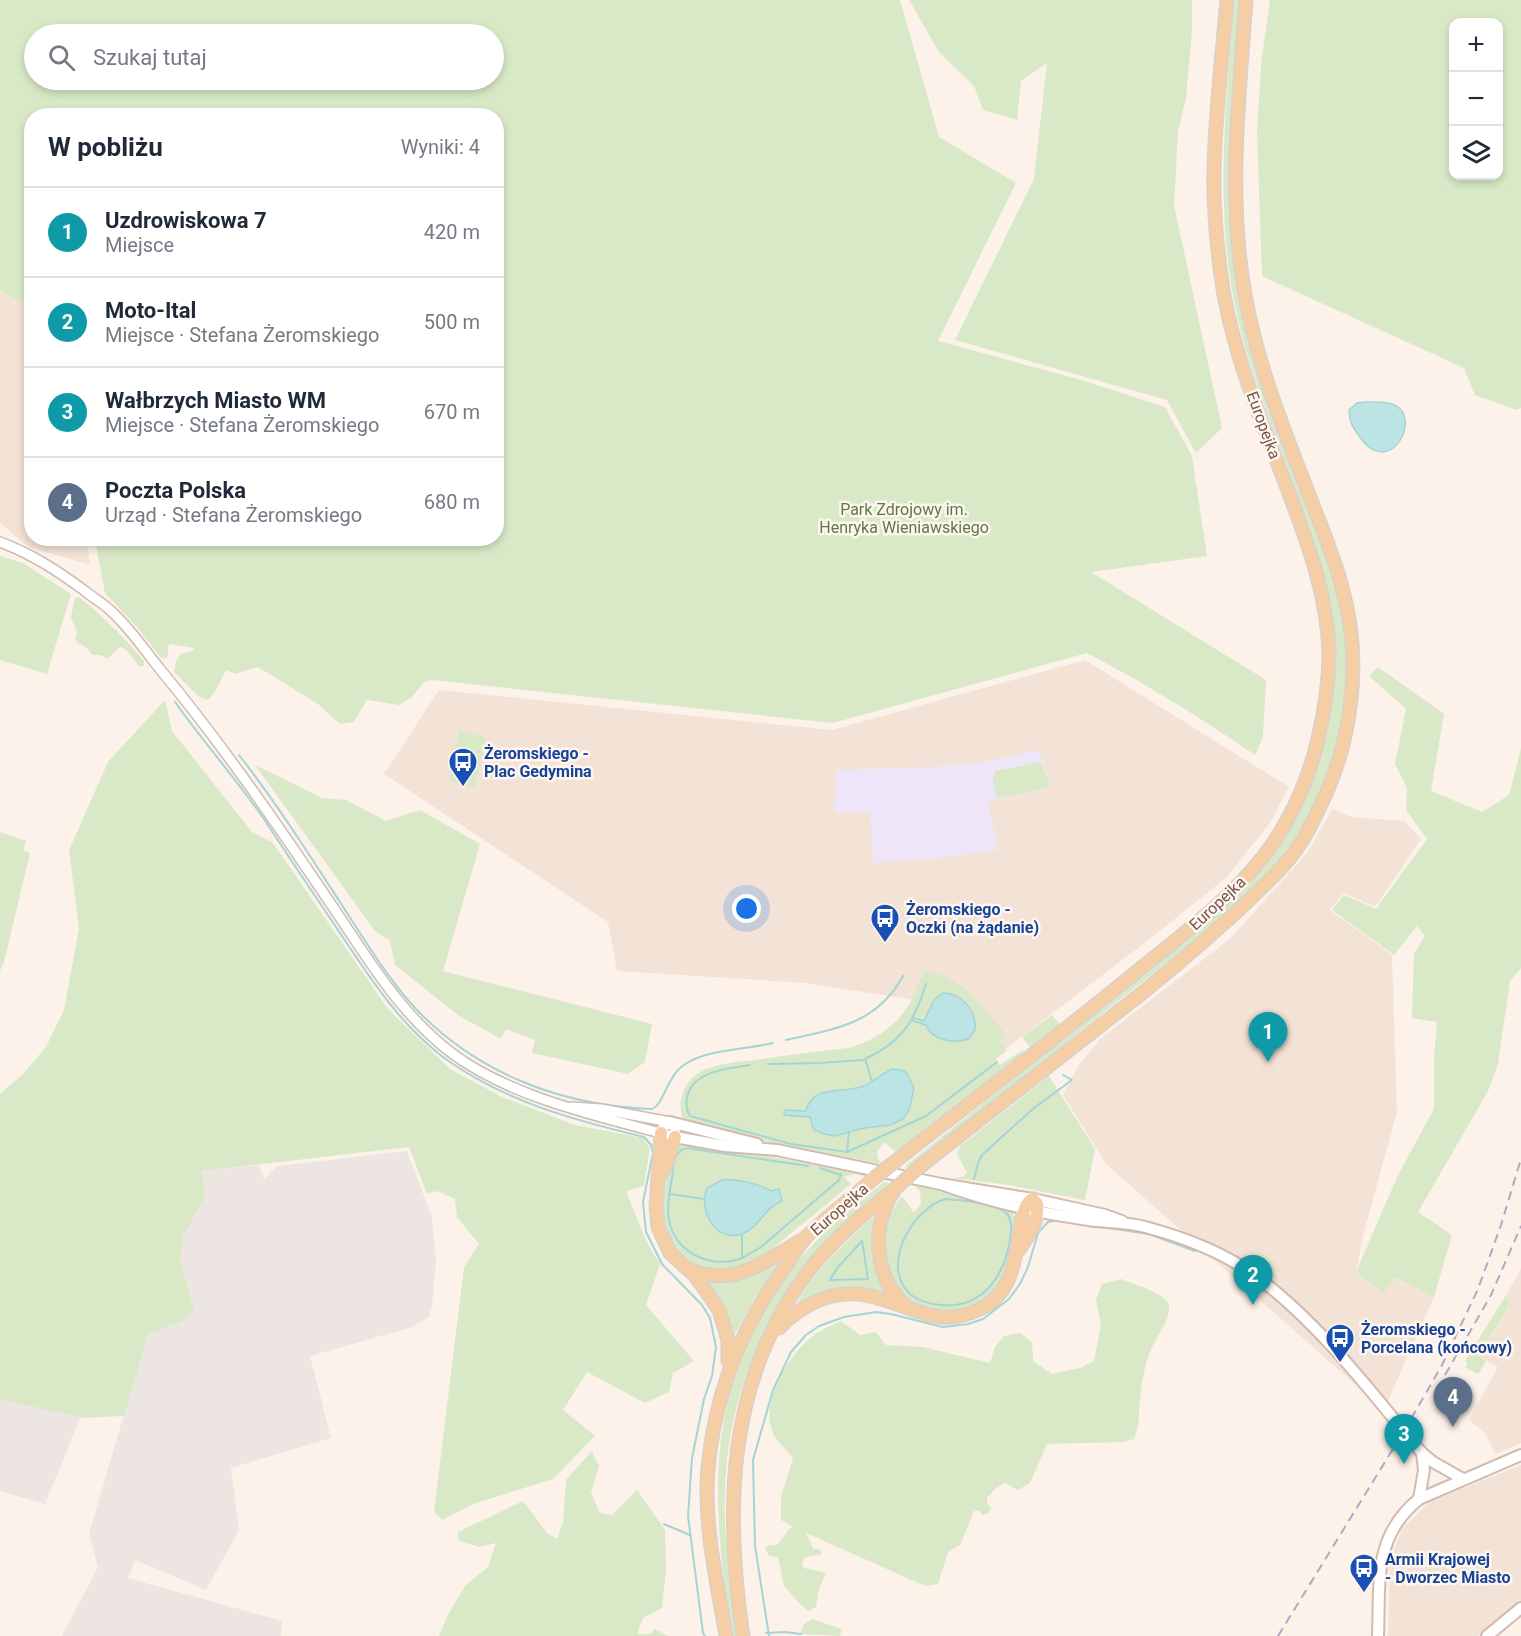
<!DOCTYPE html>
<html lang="pl">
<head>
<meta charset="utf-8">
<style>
	body { margin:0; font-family:Roboto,sans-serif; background:#f2f2f3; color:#1f2937 }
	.controls { position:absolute; right:18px; top:18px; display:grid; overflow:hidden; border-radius:12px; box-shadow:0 3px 9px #0003 }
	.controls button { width:54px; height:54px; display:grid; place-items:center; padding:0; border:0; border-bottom:2px solid #e0e1e3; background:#fff; color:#1f2937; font:30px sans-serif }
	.you { position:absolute; left:747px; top:909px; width:21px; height:21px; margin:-15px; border:4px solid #fff; border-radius:50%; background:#1a73e8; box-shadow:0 0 0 9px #1a73e833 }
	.badge { display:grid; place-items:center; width:39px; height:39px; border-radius:50%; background:#df6254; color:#fff; font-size:20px; font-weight:700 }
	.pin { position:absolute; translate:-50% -50px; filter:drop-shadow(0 2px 3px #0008) }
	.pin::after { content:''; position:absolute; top:32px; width:21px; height:18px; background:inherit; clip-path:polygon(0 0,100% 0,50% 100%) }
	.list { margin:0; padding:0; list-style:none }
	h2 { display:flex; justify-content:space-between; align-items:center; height:78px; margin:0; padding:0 24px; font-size:26px }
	h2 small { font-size:20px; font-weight:400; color:#747a83 }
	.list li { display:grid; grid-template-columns:39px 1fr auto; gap:18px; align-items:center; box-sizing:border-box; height:90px; padding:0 24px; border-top:2px solid #e0e1e3 }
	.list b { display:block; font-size:22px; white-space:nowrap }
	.list p { margin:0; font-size:20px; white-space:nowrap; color:#747a83 }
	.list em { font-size:20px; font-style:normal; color:#747a83 }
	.icon { flex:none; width:33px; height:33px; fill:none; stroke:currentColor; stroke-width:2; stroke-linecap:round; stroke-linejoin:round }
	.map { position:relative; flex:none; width:1521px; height:1636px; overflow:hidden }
	.search { position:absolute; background:#fff; box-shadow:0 3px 9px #0003; left:24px; top:24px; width:480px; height:66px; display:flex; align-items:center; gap:15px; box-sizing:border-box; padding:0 21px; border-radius:33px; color:#747a83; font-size:22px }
	.panel { position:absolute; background:#fff; box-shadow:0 3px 9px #0003; left:24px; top:108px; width:480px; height:438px; border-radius:24px }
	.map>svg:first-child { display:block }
	.residential { fill:#f3e3d7 }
	.industrial { fill:#ede5e2 }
	.education { fill:#efe5f8 }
	.green { fill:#d9e9c7; fill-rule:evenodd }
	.water { fill:#bde4e5; stroke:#a4d4d6; stroke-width:1.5 }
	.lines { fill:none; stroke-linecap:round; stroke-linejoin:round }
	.stream { stroke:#a4d4d6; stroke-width:2 }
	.tertiary-casing { stroke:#cfbbb1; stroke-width:12 }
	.secondary-casing { stroke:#d2baaf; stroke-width:14 }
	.primary-casing { stroke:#d8d0cd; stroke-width:15 }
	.tertiary { stroke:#fff; stroke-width:9 }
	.secondary { stroke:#fff; stroke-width:10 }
	.primary { stroke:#f6cea5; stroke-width:12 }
	.rail { stroke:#b4a7c5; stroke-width:2; stroke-dasharray:9 6; stroke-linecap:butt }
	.primary-bridge-casing { stroke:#d8d0cd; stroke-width:15; stroke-linecap:butt }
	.primary-bridge { stroke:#f6cea5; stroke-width:12 }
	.labels { text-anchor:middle; stroke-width:5; stroke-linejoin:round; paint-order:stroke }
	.street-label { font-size:16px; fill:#75574d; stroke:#fef6ef }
	.park-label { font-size:16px; fill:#5c7a45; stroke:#fef6ef }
	.transit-label { font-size:16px; font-weight:bold; fill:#164399; stroke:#fef6ef; text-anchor:start }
</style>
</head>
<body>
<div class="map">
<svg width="1521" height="1636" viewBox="0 0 1521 1636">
	<rect width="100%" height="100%" fill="#fcf2e9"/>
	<!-- residential -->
	<g class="residential">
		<path d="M6 283 31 300 32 538 86 539 90 565 28 547 0 523V293Z"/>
		<path d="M1085 660 1289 787 1270 823 1227 877 1146 942 1004 1050 959 1007 806 983 617 971 608 922 384 774 439 690 832 730Z"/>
		<path d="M1332 809 1351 817 1404 821 1421 839 1375 907 1344 893 1330 910 1392 955 1397 1112 1363 1236 1356 1272 1384 1292 1392 1277 1434 1297 1384 1410 1106 1164 1063 1095 1078 1066 1100 1039 1230 939 1307 853Z"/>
		<path d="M1521 1269V1443L1495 1454 1485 1433 1469 1420 1498 1367 1478 1356 1509 1308 1506 1295Z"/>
		<path d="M1521 1465V1601L1478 1636H1388L1390 1560 1402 1529 1429 1502Z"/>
	</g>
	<!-- industrial -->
	<g class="industrial">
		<path d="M407 1151 432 1217 436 1261 432 1306 429 1317 412 1327 310 1356 331 1438 231 1468 239 1530 206 1590 135 1560 128 1578 282 1621 281 1636H62L98 1567 89 1534 148 1333 183 1321 194 1309 180 1260 183 1237 206 1195 200 1171 259 1165 264 1179 277 1166Z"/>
		<path d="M0 1399 80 1418 45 1504 0 1491Z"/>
	</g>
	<!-- education -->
	<path class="education" d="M1038 750 1052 787 988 802 998 850 933 859 873 863 870 813 835 812 836 770 937 767 988 761Z"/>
	<!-- green -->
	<g class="green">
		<path d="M0 0H900L939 137 1016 183 938 341 1081 380 1165 407 1192 456 1207 556 1091 572 1266 680 1263 737 1255 755C1201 718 1145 683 1087 653L833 723 432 680 423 683 412 697 399 705 367 700 354 722 340 724 318 704 258 667 235 674 226 670 216 690 208 700 198 696 174 672C176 658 178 653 192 651L194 648 169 644 167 658H161L137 627 105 593 95 539 496 538V116H32L31 307 0 291ZM34 34H494V80H34Z"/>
		<path d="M909 0H1192V31L1186 98 1178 132 1174 205 1222 428 1196 453 1167 400 955 340 1034 179 1047 63 1021 81 1017 120 983 110 974 86 939 52Z"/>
		<path d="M1234 0H1241C1234 91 1226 175 1235 267L1338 597C1342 615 1346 633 1347 651 1352 738 1317 827 1254 889 1212 929 1164 965 1118 1001 1049 1057 979 1112 909 1168L904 1167C977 1108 1050 1049 1124 990 1173 950 1227 912 1267 862 1294 827 1312 787 1323 745 1367 585 1263 453 1234 301 1215 201 1226 101 1234 0Z"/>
		<path d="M1270 0H1521V408L1516 410 1475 395 1464 368 1262 276 1257 131 1261 64ZM1454 22H1498V176H1454Z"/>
		<path d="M0 556 23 563 71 594 47 674 0 660Z"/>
		<path d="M79 597C103 616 124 637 144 661V666H139C132 658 130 650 120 647L107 659 101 655H93L86 647 77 643 75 639 77 632 71 617 75 598Z"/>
		<path d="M1378 667 1444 714 1431 791 1482 812 1509 795 1521 748V968L1510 981 1498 1064 1488 1091 1418 1212 1452 1235 1434 1297 1393 1277 1384 1293 1356 1272 1398 1175 1434 1109V1057L1437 1022 1412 1018 1414 954 1425 936 1417 926 1394 955 1332 910 1344 895 1376 909 1427 839 1406 810 1407 788 1395 764 1406 709 1369 676Z"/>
		<path d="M165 700 172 731 252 832 273 843 388 1009 450 1069 502 1097 575 1125 643 1138 650 1148 644 1186 626 1191 646 1241 660 1264 646 1305 694 1361 673 1373 669 1392 645 1403 587 1372 563 1410 595 1436 553 1479 476 1503 442 1520 434 1512 464 1267 479 1244 457 1217 455 1199 437 1191 427 1194 409 1147 201 1171 206 1195 183 1237 180 1260 194 1309 183 1321 148 1334 124 1416 80 1418 0 1399V1094L23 1074 46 1047 64 1010 79 928 69 850 108 762Z"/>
		<path d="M459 731 485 737 475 788 449 781Z"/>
		<path d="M1041 762 1051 787 997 799 993 781 995 771Z"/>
		<path d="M255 765 322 798 346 800 386 821 420 810 480 844 443 971 652 1024 645 1062 628 1074 532 1053 535 1040 506 1029 501 1039 458 1015 395 965 390 941 375 931Z"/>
		<path d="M0 832 26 841 23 850 30 853 4 962 0 971Z"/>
		<path d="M925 971C963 976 985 1009 1007 1036L1000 1041 1007 1050 996 1059 1000 1065 1023 1050 1024 1052 1030 1047 1022 1037 1052 1015 1061 1026 897 1153 884 1142 877 1152 878 1159 883 1164 790 1147 687 1122 682 1118C677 1099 685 1080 702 1071 720 1062 742 1062 761 1059 790 1055 819 1051 848 1048 877 1040 900 1024 913 997 917 988 919 978 925 971Z"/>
		<path d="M1049 1076 1095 1149 1085 1200 1009 1185 952 1178 962 1177 967 1173 957 1154 960 1146Z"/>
		<path d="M697 1144 840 1169 934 1188 1011 1211C1021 1222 1015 1240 1011 1254 1007 1264 1005 1275 999 1283 966 1333 890 1314 885 1255 884 1248 882 1239 884 1232 887 1218 894 1207 902 1196L914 1213 921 1204 920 1192 915 1186 854 1174 844 1177 851 1184C831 1201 811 1217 790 1234 776 1246 760 1263 741 1268 732 1271 719 1270 709 1268 661 1257 658 1212 668 1171 670 1164 673 1151 679 1146 684 1143 691 1144 697 1144Z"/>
		<path d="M884 1182 889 1183C867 1202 845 1221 825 1242 764 1309 727 1400 725 1491 723 1539 731 1588 737 1636H731C711 1496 702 1375 800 1259 825 1230 854 1206 884 1182Z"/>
		<path d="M873 1217H877L889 1296 875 1292 796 1307C805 1280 851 1236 873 1217Z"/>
		<path d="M782 1259 755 1298 735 1334 733 1335 718 1299 703 1277Z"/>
		<path d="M1121 1279C1133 1284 1165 1293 1169 1305 1172 1317 1154 1340 1150 1352 1144 1367 1142 1382 1140 1398 1138 1415 1141 1421 1134 1439L1122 1442 1047 1444 1030 1483 1018 1490 1005 1483 996 1488 987 1498V1503L991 1508 989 1513 983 1515 979 1511H974L960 1545 948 1552 938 1584 925 1586 806 1533 813 1549H819L822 1552 821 1555 805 1557 802 1563 804 1568 826 1573 818 1592 816 1607 809 1611 802 1606 784 1586 778 1557 769 1556 765 1549 769 1545H777L790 1528 794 1527 781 1520V1497L793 1458C787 1450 777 1442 773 1433 759 1402 788 1355 813 1336 821 1329 832 1326 841 1321L860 1335 876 1332 886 1345 923 1347 990 1363 995 1347 1004 1336 1020 1333 1032 1342 1033 1361 1052 1374 1080 1368 1094 1361 1101 1325 1096 1300 1102 1284Z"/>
		<path d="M1506 1295 1509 1307 1478 1355 1486 1361 1478 1374 1466 1368 1467 1363 1465 1361Z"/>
		<path d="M592 1451 599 1466 591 1493 600 1513 612 1515 637 1490 665 1530 666 1570 662 1608 643 1618 637 1634H650L655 1629 668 1636H439L449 1613 465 1586 488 1567 496 1543 479 1547 458 1540V1532L523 1501 547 1533 557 1539 563 1522 566 1480Z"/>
		<path d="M812 1619 842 1629 840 1636 801 1634 803 1625Z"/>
	</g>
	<!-- water -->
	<g class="water">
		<path d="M1365 402C1375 402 1390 401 1398 407 1420 423 1388 479 1359 436 1353 428 1349 421 1349 410L1357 403Z"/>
		<path d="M943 993C962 993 977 1011 975 1030L968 1039C953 1044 931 1040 926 1025L913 1021 914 1018 924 1021 934 1000Z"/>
		<path d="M893 1069 902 1070 907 1073 914 1088 909 1110 903 1119 891 1125 864 1128 835 1136 824 1134 814 1130 810 1117 784 1115 785 1110 806 1111C813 1083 842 1095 863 1086 874 1082 882 1073 893 1069Z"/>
		<path d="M722 1180C738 1179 757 1183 771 1191L779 1189 782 1201C764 1208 761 1225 746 1232 719 1247 697 1212 707 1188Z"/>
	</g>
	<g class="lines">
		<!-- stream -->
		<g class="stream">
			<path d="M175 702C204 743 238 781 266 822 288 856 311 890 334 924 366 972 397 1022 443 1057 503 1101 573 1120 644 1137L651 1145 653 1153 643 1202 646 1232 662 1264 702 1305 710 1318 716 1347 712 1376 704 1399 692 1458 688 1516 703 1633 705 1636"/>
			<path d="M239 755C278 805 312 859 347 913 368 945 389 980 416 1009 478 1074 563 1106 652 1109 663 1105 667 1079 680 1068 701 1049 745 1050 773 1043"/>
			<path d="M786 1040C835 1029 877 1024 903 976"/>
			<path d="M768 1064 819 1063 863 1060"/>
			<path d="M750 1065C729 1068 691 1071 687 1098 686 1104 686 1110 690 1116L791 1144 847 1152 926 1116 997 1062"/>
			<path d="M872 1081 865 1059C902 1042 914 1022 926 984"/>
			<path d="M847 1152 849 1132"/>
			<path d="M820 1168 841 1175"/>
			<path d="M974 1179 978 1163 982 1155 1034 1108 1072 1080 1063 1075"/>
			<path d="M670 1194 704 1199"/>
			<path d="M945 1199C960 1200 997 1203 1007 1214 1013 1221 1011 1232 1010 1240 1004 1277 982 1309 941 1305 931 1304 919 1301 911 1295 879 1267 912 1209 945 1199Z"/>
			<path d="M1094 1226 1149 1234 1195 1251"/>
			<path d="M742 1234V1258C712 1270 675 1253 669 1220 666 1207 670 1191 672 1178 673 1170 673 1157 680 1151 684 1148 689 1148 693 1149L808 1166"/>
			<path d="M862 1241 868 1279 830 1280 838 1267Z"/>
			<path d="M742 1258 761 1247 839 1180 841 1174"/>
			<path d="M664 1524 690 1535"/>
			<path d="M766 1633 785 1632 801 1634"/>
			<path d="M769 1636 755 1546 753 1460 773 1390 791 1352 806 1335 819 1326 844 1317 876 1312 891 1314 943 1327 968 1324 983 1319 1009 1299 1020 1284 1028 1267 1038 1233 1048 1222 1059 1220"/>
		</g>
		<!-- tertiary casing -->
		<g class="tertiary-casing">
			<path id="tertiary" d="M0 542C32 554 58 571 85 591 93 598 103 603 111 611 129 627 144 649 159 668 223 745 279 827 335 910 370 962 402 1016 453 1054 514 1099 603 1117 675 1137V1129L670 1122 601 1109 572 1107"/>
		</g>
		<!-- secondary casing -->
		<g class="secondary-casing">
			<g id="secondary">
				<path d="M661 1133 664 1126 670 1122 757 1144"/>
				<path d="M675 1137 725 1146 777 1150 941 1184 1033 1199 1105 1215 1122 1221"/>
				<path d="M941 1184C987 1201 1034 1212 1082 1219 1103 1223 1125 1221 1145 1227 1183 1237 1222 1252 1253 1274 1319 1322 1370 1391 1422 1453L1433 1462 1463 1479"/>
				<path d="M1419 1499 1424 1470 1422 1453"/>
				<path d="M1378 1636C1380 1582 1373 1536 1419 1499L1521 1455"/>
				<path d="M1487 1636 1521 1608"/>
			</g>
		</g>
		<!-- primary casing -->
		<g class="primary-casing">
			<g id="primary">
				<path d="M661 1133 656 1207 658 1227 670 1253 695 1276 719 1310 728 1340V1361"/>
				<path d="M892 1164C975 1099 1060 1035 1141 968 1183 934 1229 900 1263 857 1290 822 1308 782 1318 739 1325 710 1329 681 1329 651 1327 599 1311 552 1293 504 1268 436 1237 367 1224 295 1218 260 1213 207 1214 172 1215 114 1222 57 1227 0"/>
				<path d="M917 1169C993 1109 1070 1050 1146 990 1180 962 1213 934 1245 904 1261 888 1279 873 1293 854 1307 836 1316 815 1326 794 1348 744 1357 686 1351 632 1345 581 1324 534 1306 487 1281 423 1255 357 1244 289 1228 193 1239 97 1246 0"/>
				<path d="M659 1177 667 1163 675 1137"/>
				<path d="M894 1191C870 1227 874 1279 907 1307"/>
				<path d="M690 1269C730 1289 768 1261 801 1240"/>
				<path d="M779 1328C801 1305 833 1289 865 1295 909 1302 937 1333 984 1307 1029 1282 1011 1209 1033 1199L1037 1204C1039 1222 1028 1237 1018 1251"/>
				<path d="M726 1636C717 1582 703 1523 708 1468 715 1394 740 1329 783 1270 791 1259 798 1246 807 1236 827 1216 852 1198 873 1179"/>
				<path d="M743 1636C724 1509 727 1381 807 1273 833 1239 866 1212 899 1185"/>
			</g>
		</g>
		<!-- tertiary -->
		<use href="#tertiary" class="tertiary"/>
		<!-- secondary -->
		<use href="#secondary" class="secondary"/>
		<!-- primary -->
		<use href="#primary" class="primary"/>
		<!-- rail -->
		<g class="rail">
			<path d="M1445 1375 1491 1295 1521 1226"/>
			<path d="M1278 1636 1404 1431 1441 1367 1478 1289 1501 1225 1521 1159"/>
		</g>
		<!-- primary-bridge casing -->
		<g class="primary-bridge-casing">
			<g id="primary-bridge">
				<path d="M873 1179 892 1164"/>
				<path d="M899 1185 917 1169"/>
			</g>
		</g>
		<!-- primary-bridge -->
		<use href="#primary-bridge" class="primary-bridge"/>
	</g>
	<!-- icons -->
	<defs>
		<g id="bus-pin" transform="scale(1.5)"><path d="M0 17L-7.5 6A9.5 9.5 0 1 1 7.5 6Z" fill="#1a4fb4" stroke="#fef6ef"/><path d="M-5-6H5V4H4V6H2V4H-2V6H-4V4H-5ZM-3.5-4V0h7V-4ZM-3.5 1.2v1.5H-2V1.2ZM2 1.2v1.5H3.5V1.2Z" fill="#fff"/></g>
	</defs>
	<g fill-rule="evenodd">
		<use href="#bus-pin" x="463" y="762"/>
		<use href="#bus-pin" x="885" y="918"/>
		<use href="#bus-pin" x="1340" y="1338"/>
		<use href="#bus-pin" x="1364" y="1568"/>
	</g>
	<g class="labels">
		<!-- street labels -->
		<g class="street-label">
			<text transform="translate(1264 425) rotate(70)" y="6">Europejka</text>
			<text transform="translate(1217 903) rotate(-43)" y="6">Europejka</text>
			<text transform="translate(839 1209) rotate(-41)" y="6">Europejka</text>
		</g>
		<!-- park labels -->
		<g class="park-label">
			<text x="904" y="515">Park Zdrojowy im.<tspan x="904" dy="18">Henryka Wieniawskiego</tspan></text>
		</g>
		<!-- transit labels -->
		<g class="transit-label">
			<text x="484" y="759">Żeromskiego -<tspan x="484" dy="18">Plac Gedymina</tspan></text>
			<text x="906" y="915">Żeromskiego -<tspan x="906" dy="18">Oczki (na żądanie)</tspan></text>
			<text x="1361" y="1335">Żeromskiego -<tspan x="1361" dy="18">Porcelana (końcowy)</tspan></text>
			<text x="1385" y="1565">Armii Krajowej<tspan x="1385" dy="18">- Dworzec Miasto</tspan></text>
		</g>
	</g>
</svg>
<div class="controls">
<button>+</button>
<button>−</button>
<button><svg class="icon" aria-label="layers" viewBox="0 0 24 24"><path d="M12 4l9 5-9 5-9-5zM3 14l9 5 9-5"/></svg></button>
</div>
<div class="you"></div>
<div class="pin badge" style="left:1268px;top:1062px;background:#0f9aa8">1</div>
<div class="pin badge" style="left:1253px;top:1305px;background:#0f9aa8">2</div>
<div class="pin badge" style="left:1404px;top:1464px;background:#0f9aa8">3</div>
<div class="pin badge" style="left:1453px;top:1427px;background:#5c6f8a">4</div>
<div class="search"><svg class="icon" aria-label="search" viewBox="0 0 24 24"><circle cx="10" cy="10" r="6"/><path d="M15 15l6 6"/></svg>Szukaj tutaj</div>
<section class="panel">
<h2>W pobliżu<small>Wyniki: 4</small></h2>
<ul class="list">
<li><span class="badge" style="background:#0f9aa8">1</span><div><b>Uzdrowiskowa 7</b><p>Miejsce</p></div><em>420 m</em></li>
<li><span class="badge" style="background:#0f9aa8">2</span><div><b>Moto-Ital</b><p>Miejsce · Stefana Żeromskiego</p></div><em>500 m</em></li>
<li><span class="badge" style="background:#0f9aa8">3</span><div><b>Wałbrzych Miasto WM</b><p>Miejsce · Stefana Żeromskiego</p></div><em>670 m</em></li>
<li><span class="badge" style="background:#5c6f8a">4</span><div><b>Poczta Polska</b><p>Urząd · Stefana Żeromskiego</p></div><em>680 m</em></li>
</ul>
</section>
</div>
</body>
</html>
